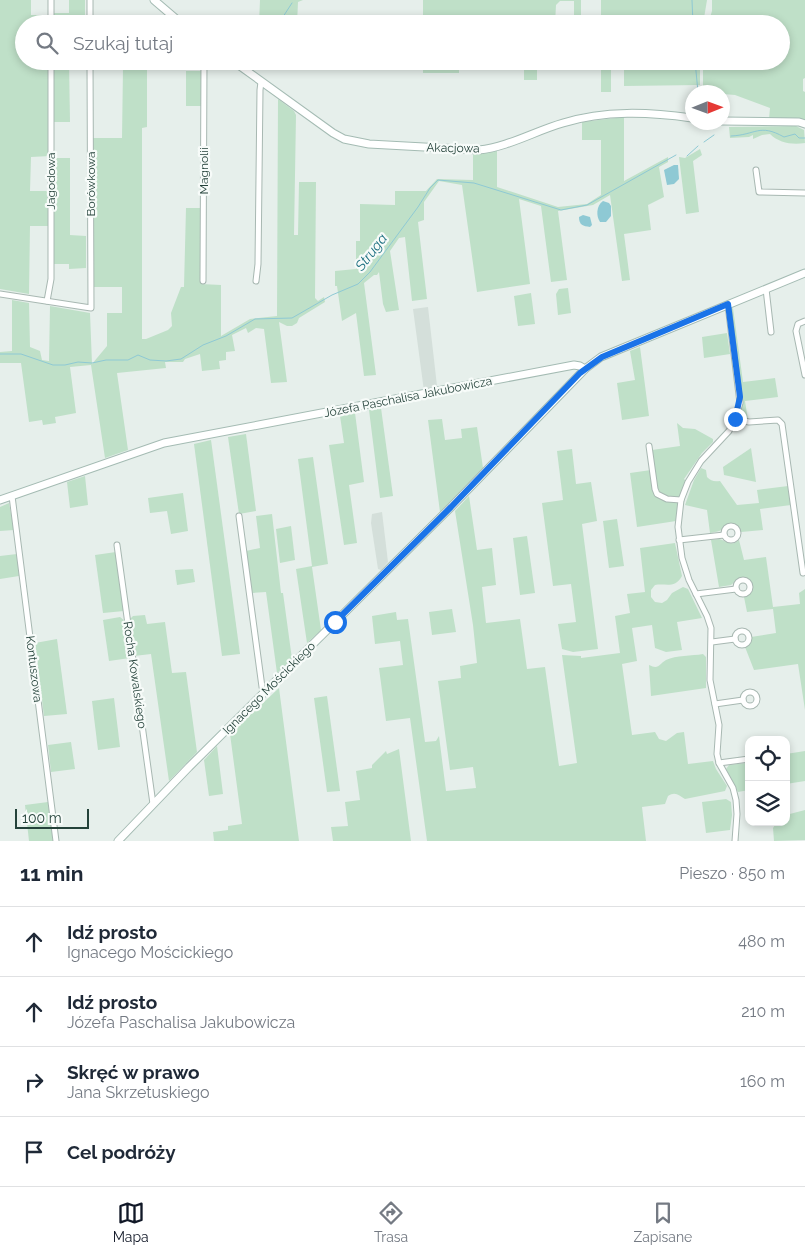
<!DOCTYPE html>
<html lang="pl">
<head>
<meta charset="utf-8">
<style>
	body { margin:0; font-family:Raleway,sans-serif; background:#f2f2f3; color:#1f2937 }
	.controls { position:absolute; right:15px; bottom:15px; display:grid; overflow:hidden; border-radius:10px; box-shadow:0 2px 8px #0003 }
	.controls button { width:45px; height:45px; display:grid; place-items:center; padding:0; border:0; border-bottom:1px solid #e0e1e3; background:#fff; color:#1f2937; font:25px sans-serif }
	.compass { position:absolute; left:685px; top:85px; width:45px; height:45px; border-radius:50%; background:#fff; box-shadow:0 2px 8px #0003; rotate:89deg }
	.scale { position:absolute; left:15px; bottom:12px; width:74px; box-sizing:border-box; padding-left:5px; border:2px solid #24423a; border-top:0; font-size:14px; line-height:18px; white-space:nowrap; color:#24423a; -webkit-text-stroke:4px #f7fbf9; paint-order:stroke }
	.stop { position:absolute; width:15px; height:15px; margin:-11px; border:4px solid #1a73e8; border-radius:50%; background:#fff }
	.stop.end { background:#1a73e8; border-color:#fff; box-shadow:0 1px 5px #0008 }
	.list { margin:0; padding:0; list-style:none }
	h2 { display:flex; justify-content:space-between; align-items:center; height:65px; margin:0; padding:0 20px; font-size:21px }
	h2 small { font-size:16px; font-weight:400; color:#747a83 }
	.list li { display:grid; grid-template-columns:32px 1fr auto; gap:15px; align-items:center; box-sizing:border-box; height:70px; padding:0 20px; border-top:1px solid #e0e1e3 }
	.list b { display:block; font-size:19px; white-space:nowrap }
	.list p { margin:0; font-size:16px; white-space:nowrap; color:#747a83 }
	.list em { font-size:16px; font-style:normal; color:#747a83 }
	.icon { flex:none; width:28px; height:28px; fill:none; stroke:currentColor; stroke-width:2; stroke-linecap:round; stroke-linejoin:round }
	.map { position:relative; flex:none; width:805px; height:841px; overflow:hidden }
	.search { position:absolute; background:#fff; box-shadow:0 2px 8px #0003; left:15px; right:15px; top:15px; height:55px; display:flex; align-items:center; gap:12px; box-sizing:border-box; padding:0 18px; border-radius:28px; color:#747a83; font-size:19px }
	.sheet { height:345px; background:#fff }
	nav { display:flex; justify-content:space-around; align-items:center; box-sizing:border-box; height:70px; border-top:1px solid #e0e1e3; background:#fff; font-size:14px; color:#747a83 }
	nav a { display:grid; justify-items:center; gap:2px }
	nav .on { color:#111827 }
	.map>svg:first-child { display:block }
	.built { fill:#d4dfda }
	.green { fill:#bfe0c8 }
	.water { fill:#8ec9d4 }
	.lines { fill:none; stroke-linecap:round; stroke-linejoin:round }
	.stream { stroke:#8ec9d4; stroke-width:1 }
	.street-casing { stroke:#a8b8b2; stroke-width:7 }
	.secondary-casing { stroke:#a4bbb3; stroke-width:9 }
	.street { stroke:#fff; stroke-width:5 }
	.secondary { stroke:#fff; stroke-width:7 }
	.route { stroke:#1a73e8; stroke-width:6 }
	.labels { text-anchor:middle; stroke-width:4.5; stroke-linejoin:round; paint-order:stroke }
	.street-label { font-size:12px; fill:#24423a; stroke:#f7fbf9 }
	.water-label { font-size:14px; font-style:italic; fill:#1c6f80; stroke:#f7fbf9 }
</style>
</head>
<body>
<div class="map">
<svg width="805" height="841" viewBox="0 0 805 841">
	<rect width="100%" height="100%" fill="#e6efeb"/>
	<!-- built -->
	<g class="built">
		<path d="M428 307 437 386 431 387 428 390 424 391 413 309Z"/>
		<path d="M382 512 388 562 381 570 378 569 371 523 372 514Z"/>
	</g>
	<!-- green -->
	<g class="green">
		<path d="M0 0H31V15H50V24H24V61H50V156L31 157 30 191H49V226H30L29 294 0 289Z"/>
		<path d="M69 0H85V21H70L69 24H53V13H69Z"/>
		<path d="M260 0H303L298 2 297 24H259Z"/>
		<path d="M423 0H581V24H574V1H560L556 5 555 24H423Z"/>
		<path d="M601 0H707L703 24H601Z"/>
		<path d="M712 0H805V78L803 79V91L805 92V119H769L770 108 735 95 723 94 722 92H703V61H781V24H708L712 11Z"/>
		<path d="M53 61H69L70 122H53Z"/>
		<path d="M93 61H131L132 63 147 64V127L142 128V339H146L168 330 172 326 171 313 181 287H184L186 208H202L201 284 221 285V336L250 319 277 316 278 99 294 111 296 115 294 235H298L299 182H316L315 298 318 301 324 297 325 302 299 318 297 323 292 326H287L279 322 287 382 271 383 264 329 256 328 248 333 246 328 232 335 235 351 226 352V360L219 361 220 369 202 371 200 354 185 359 183 362H165L166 368 117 373 128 450 105 458 91 365 70 367 76 413 55 417 56 423 43 425 42 420 29 422 21 363H0V352L12 351V300L29 303 30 347 40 351 42 360 49 361 50 306 90 313 92 364 107 346V313H122V287H93V138H122L123 68H93Z"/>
		<path d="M423 61H537V80H524V67H459V73H423Z"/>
		<path d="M601 61H700V85L624 86V64H611V92H601Z"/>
		<rect x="186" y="71" width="16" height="35"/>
		<path d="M624 117V181L668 157V162L659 167 664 197 648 205 651 230 624 234 630 280 622 281 610 195 593 205 558 211 567 280 551 282 541 206 519 199 530 284 477 292 462 185 439 181 424 202V220L418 222 427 299 412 301 405 237 399 238 390 251 399 310 386 312 383 304 379 272 377 275H374L364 283 376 375 364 376 356 313 342 321 337 286H335V271L356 269V241H360V204L395 205V191H426L437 179 473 180V154L497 150V187L558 207 587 204 601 195V140H582V122Z"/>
		<path d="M796 126 804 130 805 143C792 145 779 143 770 134L762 135 753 139V135L749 137 730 138 729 127Z"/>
		<path d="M700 149 702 155 693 161 699 212 686 214 679 157 685 158Z"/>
		<path d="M53 158H70V235L86 236V268L69 269V264H53Z"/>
		<path d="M568 288 571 313 558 315 556 294 559 289Z"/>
		<path d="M531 293 535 324 518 326 514 296Z"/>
		<path d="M733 308 743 382 775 378 778 397 745 401 748 420 741 418 739 416 742 393 731 309Z"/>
		<path d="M727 333 730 354 704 358 702 337Z"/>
		<path d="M640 347 649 416 622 420 617 383 635 380 630 351Z"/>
		<path d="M381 408 393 496 380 498 369 410Z"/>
		<path d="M355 413 364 482 349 485 357 543 344 545 329 445 344 443 340 416Z"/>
		<path d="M442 419 445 440 462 438 461 429 477 427 483 468 440 512 428 420Z"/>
		<path d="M677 423 683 428 695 429 713 439V442L702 453 684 479 686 481 680 496C673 500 663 496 657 491L652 450 680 446Z"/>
		<path d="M246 434 256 511 239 514 228 437Z"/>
		<path d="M211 440 240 654 222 656 194 444Z"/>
		<path d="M751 448 756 482 724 475 723 467Z"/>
		<path d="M572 449 576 484 591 482 597 521 582 524 598 649 573 652 562 649 558 624 576 622 571 584 553 586 542 503 563 500 557 451Z"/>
		<path d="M313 457 328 564 312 567 321 630 307 643 296 569 312 566 298 459Z"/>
		<path d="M701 468 706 470 707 477C711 481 714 482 720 481L737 505 759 503 757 490 788 486 791 505 760 509 763 530 741 532 737 526C730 523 728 525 723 529 719 532 714 532 710 533L707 510 685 505 694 480Z"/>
		<path d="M651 470 656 497 677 502 678 504 676 521 637 527 630 473Z"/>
		<path d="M85 476 88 505 70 508 67 482Z"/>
		<path d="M183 493 188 531 171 534 167 511 150 513 148 498Z"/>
		<path d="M469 496 477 550 492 548 496 585 482 587 486 623 520 619 527 669 545 667 559 766 577 763 562 655 581 656V658L620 653 615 616 630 613 627 594 645 592 640 548 675 543 682 576C675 589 666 583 655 585L651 590V597L655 602 662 603 667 600 672 593 683 587 688 589 702 618 677 622 682 650 666 652 655 648 652 625 632 628 637 661 622 664 632 735 655 732 659 739 666 741 677 733 684 732 688 764 713 761 716 769 727 786 725 791 685 799C679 795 675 791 668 796L665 804 642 807 646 841H427L410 718 386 721 379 668 403 665 400 641 375 644 372 616 396 612 397 620 408 619 425 742 436 741 439 736 446 791 476 788 473 767 450 770 438 681 461 678 460 666 477 663 473 625 455 511Z"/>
		<path d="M9 503 14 530 0 531V507Z"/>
		<path d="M272 514 281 593H283L292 659 277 673 266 592 252 593 246 551 260 548 256 516Z"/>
		<path d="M617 519 624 566 609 568 603 521Z"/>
		<path d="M291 526 295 560 280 563 276 529Z"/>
		<path d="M527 536 535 593 520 595 513 538Z"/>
		<path d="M719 539C727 541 731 547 739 540L744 560 766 557 773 607 800 604 799 593 805 589V710L798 664 754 670 745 647 749 644 751 637 776 633 773 609 747 612 744 597 751 593C755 587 752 581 746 578L738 579 731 585 719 587 711 540Z"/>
		<path d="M116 552 124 611 103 613 95 555Z"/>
		<path d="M17 554 19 576 0 579V556Z"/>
		<path d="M193 569 195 582 177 585 175 570Z"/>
		<path d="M452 609 456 632 432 635 429 612Z"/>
		<path d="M145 615 147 624 165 622 172 673 186 672 197 752 169 781 151 654 134 656 129 620 133 616Z"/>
		<path d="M120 617 125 621 130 658 109 661 103 620Z"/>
		<path d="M57 639 67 714 44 716 35 643Z"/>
		<path d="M703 654 706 657V688L651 696 649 665C659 670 659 664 666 660 676 655 692 656 703 654Z"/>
		<path d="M279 688 299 841H214L213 832 228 830V826L242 824 230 734Z"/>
		<path d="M327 696 340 791 327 792 314 698Z"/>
		<path d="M114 698 120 747 98 750 92 701Z"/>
		<path d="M71 742 75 769 51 772 48 745Z"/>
		<path d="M217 746 223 794 209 796 204 760Z"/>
		<path d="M399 749 411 841H333L331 827 348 826 345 802 360 800 356 771 372 768V765L386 751 387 754Z"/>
		<path d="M805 751V781L786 784V754Z"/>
		<path d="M746 763H749V790L738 792 726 769 729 765Z"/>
		<path d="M726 799 731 802 732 815 730 830 706 833 702 802Z"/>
		<path d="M48 802 53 841H29L25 805Z"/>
		<path d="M805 810V840L774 841 773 828 777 822H786V815Z"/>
	</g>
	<!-- water -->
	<g class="water">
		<path d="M674 165H678L679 179 674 184 667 185 664 170Z"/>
		<path d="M603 201 609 203 611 206V216L606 222H600C596 216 596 206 603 201Z"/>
		<path d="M583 215 590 217 592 225 590 227C583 226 579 225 579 217Z"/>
	</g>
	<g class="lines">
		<!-- stream -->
		<g class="stream">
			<path d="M692 0 693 24"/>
			<path d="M279 23 292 3"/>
			<path d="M695 61 698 92"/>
			<path d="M731 136C756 135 759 123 784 137L795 134 799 138H805"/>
			<path d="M704 142 714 135"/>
			<path d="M687 156 698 146"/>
			<path d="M0 354H21L53 365H65L78 362 92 363 106 360H128L138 355 150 360 166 361 181 359 203 345 226 336 255 319 292 318 332 295 358 284 370 272 418 207 430 188 438 180 474 183 561 210 587 205 676 155"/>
		</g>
		<!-- street casing -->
		<g class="street-casing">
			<g id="street">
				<path d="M51 0V24"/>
				<path d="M90 0V24"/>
				<path d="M756 170 759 192 805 193"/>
				<path d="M203 281 204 61"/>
				<path d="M256 281 258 264 260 90 261 82"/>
				<path d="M766 289 771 332"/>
				<path d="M0 294 91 308 90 61"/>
				<path d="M47 301 51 279V61"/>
				<path d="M728 305 740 403 735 419 729 431 701 461 688 482 681 500 678 527 682 558 689 580 707 616 711 628 710 680 719 725 717 754 719 763 733 788 736 800 737 814 735 841"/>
				<path d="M805 321 798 324 796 331 805 375"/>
				<path d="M735 419 749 422 778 420 782 424 803 573"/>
				<path d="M649 446 655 489 657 494 667 499 681 500"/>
				<path d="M12 496 56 841"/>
				<path d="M239 516 262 687 265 692"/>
				<circle cx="731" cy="533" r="7"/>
				<path d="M679 540 724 535"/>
				<path d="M117 545 153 804"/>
				<circle cx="743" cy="587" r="7"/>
				<path d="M696 594 736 589"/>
				<circle cx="742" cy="638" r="7"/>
				<path d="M712 642 735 639"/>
				<circle cx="750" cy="699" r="7"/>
				<path d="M715 704 743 700"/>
				<path d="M719 763 749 759"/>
			</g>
		</g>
		<!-- secondary casing -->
		<g class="secondary-casing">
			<g id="secondary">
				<path d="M154 0 182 24"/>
				<path d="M233 61 333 133 344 139 369 144 479 150C508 147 535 131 563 123 605 110 649 112 692 118"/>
				<path d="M722 121 799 122 805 124"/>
				<path d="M0 500 164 443 574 365 580 366 585 369"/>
				<path d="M118 841 189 767 451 507 585 369 601 357 805 273"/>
			</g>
		</g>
		<!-- street -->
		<use href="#street" class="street"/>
		<!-- secondary -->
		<use href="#secondary" class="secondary"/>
	</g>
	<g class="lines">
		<!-- route -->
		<path class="route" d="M335 622 451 507 580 373 602 357 728 304 740 397 735 419"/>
	</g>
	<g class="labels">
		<!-- street labels -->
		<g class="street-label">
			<text transform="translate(453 148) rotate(1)" y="4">Akacjowa</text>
			<text transform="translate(204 171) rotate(-90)" y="4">Magnolii</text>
			<text transform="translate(51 181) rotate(-90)" y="4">Jagodowa</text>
			<text transform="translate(91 184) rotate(-90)" y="4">Borówkowa</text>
			<text transform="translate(408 397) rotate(-11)" y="4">Józefa Paschalisa Jakubowicza</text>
			<text transform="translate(34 669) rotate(83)" y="4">Kontuszowa</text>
			<text transform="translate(135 675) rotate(82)" y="4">Rocha Kowalskiego</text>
			<text transform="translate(269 688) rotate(-45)" y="4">Ignacego Mościckiego</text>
		</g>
		<!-- water labels -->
		<g class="water-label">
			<text transform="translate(371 252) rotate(-52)" y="5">Struga</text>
		</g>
	</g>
</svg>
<div class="controls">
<button><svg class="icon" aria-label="locate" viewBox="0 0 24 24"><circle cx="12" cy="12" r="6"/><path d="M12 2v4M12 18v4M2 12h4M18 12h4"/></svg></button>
<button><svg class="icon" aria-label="layers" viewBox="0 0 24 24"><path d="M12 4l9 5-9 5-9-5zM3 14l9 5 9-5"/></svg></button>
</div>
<svg class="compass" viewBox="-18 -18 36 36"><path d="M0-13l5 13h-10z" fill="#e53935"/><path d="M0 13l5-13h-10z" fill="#747a83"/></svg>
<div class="scale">100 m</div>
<div class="stop" style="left:335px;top:622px"></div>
<div class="stop end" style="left:735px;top:419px"></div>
<div class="search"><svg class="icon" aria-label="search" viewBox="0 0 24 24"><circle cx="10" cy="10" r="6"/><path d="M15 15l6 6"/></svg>Szukaj tutaj</div>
</div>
<section class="sheet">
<h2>11 min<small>Pieszo · 850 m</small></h2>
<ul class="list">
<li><svg class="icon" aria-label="ahead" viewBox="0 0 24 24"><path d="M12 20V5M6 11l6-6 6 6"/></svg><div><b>Idź prosto</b><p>Ignacego Mościckiego</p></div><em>480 m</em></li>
<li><svg class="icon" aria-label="ahead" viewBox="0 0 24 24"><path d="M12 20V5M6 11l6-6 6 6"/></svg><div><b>Idź prosto</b><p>Józefa Paschalisa Jakubowicza</p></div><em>210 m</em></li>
<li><svg class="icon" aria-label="right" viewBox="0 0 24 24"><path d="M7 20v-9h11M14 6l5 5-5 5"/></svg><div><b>Skręć w prawo</b><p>Jana Skrzetuskiego</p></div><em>160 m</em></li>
<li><svg class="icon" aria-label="arrive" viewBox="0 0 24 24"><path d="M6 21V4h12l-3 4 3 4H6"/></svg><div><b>Cel podróży</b></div></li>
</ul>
</section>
<nav>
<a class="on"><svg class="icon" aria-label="map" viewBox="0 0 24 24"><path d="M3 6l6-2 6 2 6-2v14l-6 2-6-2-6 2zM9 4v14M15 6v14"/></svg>Mapa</a>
<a><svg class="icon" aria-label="directions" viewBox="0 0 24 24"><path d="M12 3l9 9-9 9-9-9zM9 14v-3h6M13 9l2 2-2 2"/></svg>Trasa</a>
<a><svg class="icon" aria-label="saved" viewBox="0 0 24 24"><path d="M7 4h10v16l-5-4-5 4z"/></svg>Zapisane</a>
</nav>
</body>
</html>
